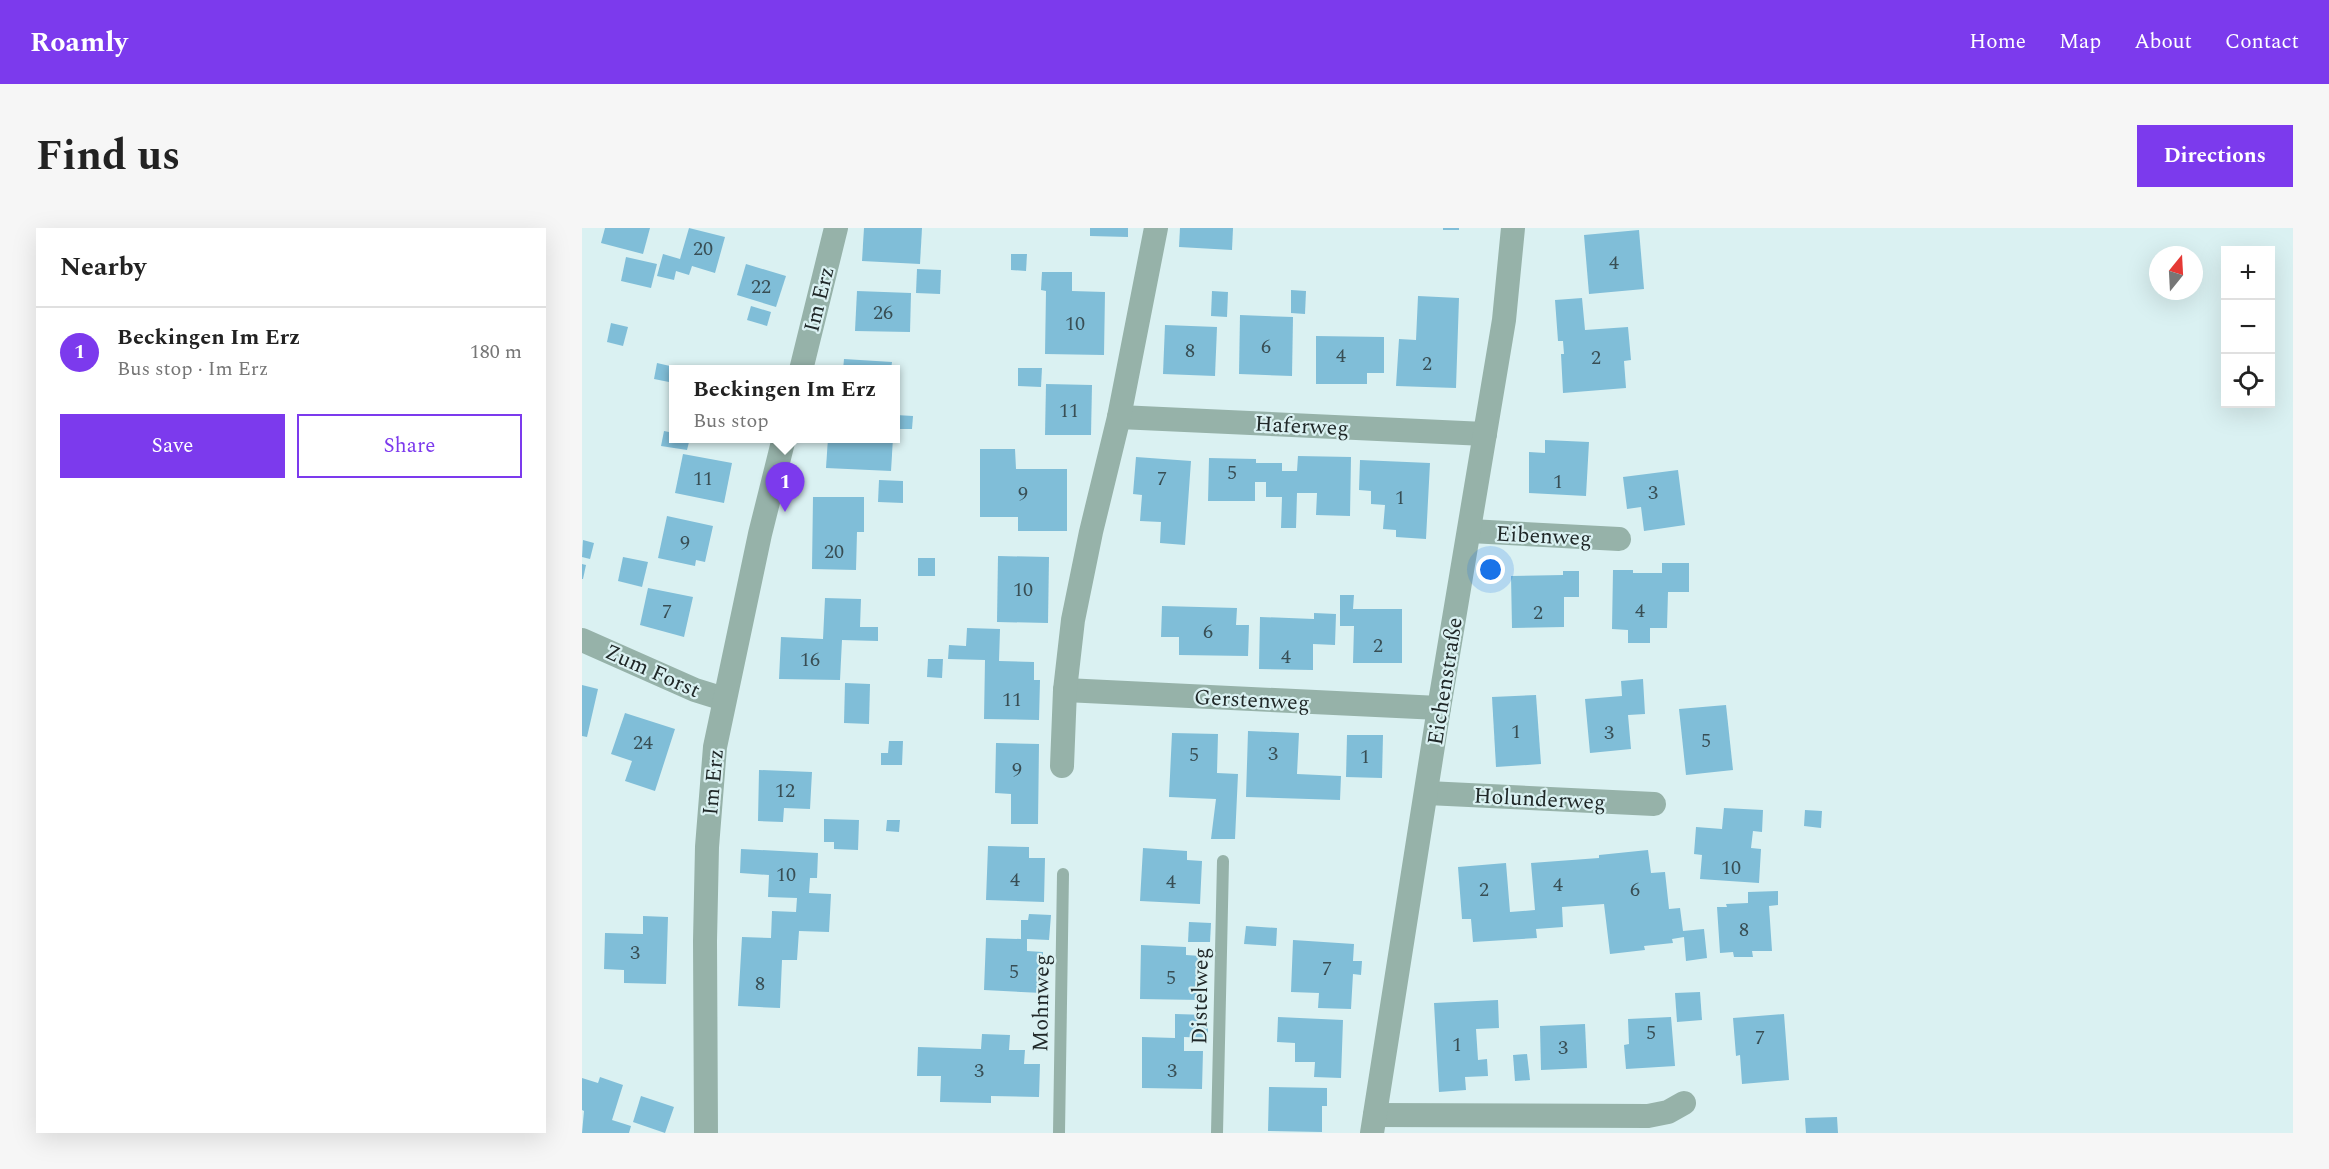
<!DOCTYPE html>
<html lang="en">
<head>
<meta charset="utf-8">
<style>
	body { margin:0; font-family:Spectral,serif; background:#f6f6f6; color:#222 }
	.controls { position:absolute; right:18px; top:18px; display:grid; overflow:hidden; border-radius:0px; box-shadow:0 6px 24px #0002 }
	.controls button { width:54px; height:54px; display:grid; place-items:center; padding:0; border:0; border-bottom:2px solid #e0e0e0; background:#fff; color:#222; font:30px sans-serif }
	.compass { position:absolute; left:1567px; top:18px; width:54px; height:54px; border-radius:50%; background:#fff; box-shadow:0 6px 24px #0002; rotate:18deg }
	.you { position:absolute; left:909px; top:342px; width:21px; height:21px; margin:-15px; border:4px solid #fff; border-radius:50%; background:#1a73e8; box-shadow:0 0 0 9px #1a73e833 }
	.badge { display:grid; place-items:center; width:39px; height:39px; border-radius:50%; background:#7c3aed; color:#fff; font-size:20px; font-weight:700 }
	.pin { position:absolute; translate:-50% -50px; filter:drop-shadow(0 2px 3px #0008) }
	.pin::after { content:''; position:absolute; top:32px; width:21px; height:18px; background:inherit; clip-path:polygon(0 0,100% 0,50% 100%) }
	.popup { position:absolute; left:87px; top:137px; width:231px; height:78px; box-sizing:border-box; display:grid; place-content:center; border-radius:0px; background:#fff; filter:drop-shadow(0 2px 4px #0005); font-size:20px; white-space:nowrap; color:#767676 }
	.popup b { font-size:22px; color:#222 }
	.popup::after { content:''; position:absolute; left:50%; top:100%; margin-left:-12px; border:12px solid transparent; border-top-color:#fff }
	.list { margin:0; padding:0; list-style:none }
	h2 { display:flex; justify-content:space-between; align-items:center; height:78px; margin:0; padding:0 24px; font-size:26px }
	h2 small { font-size:20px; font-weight:400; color:#767676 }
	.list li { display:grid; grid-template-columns:39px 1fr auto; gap:18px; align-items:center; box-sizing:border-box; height:90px; padding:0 24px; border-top:2px solid #e0e0e0 }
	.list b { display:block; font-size:22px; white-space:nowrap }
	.list p { margin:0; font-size:20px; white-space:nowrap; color:#767676 }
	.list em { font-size:20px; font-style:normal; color:#767676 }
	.actions { display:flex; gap:12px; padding:18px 24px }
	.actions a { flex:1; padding:14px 0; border:2px solid #7c3aed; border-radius:0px; text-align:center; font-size:21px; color:#7c3aed }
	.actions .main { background:#7c3aed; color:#fff }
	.icon { flex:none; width:33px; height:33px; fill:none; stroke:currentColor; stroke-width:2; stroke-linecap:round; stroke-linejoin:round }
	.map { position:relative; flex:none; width:1711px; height:905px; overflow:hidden; border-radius:0px }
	header { display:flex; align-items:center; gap:36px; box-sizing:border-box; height:84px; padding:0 30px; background:#7c3aed; color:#fff }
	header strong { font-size:28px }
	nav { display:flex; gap:33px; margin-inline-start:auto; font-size:21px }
	.intro { display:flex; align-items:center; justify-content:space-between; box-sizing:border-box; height:144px; padding:0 36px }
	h1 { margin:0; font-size:42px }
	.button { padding:15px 27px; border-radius:0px; background:#7c3aed; color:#fff; font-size:21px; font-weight:700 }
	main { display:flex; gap:36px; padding:0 36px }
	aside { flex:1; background:#fff; border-radius:0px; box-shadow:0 6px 24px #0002 }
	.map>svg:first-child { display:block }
	.building { fill:#80bed8 }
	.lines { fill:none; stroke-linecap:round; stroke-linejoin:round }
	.service { stroke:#96b2a9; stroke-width:12 }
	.minor { stroke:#96b2a9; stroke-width:24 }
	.labels { text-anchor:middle; stroke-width:4.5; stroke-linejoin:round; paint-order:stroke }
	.number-label { font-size:20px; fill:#384e54 }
	.street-label { font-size:22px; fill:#202828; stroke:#daf1f2 }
</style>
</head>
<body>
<header>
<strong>Roamly</strong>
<nav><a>Home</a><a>Map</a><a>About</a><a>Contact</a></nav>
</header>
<div class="intro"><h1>Find us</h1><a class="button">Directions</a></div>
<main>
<aside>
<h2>Nearby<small></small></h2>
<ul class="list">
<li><span class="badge">1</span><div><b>Beckingen Im Erz</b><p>Bus stop · Im Erz</p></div><em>180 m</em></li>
</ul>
<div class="actions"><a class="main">Save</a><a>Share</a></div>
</aside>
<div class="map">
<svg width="1711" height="905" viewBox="0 0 1711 905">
	<rect width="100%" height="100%" fill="#daf1f2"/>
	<!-- building -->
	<g class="building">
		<path d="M23 0H68L61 26 19 15Z"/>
		<path d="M107 0 143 9 133 45 110 38 107 47 94 43 92 52 75 48 81 26 98 31Z"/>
		<path d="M282 0H340L338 36 280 33Z"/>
		<path d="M508 0H546V9L508 8Z"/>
		<path d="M598 0H651L650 22 597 19Z"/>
		<rect x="861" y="0" width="16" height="2"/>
		<path d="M1057 2 1062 61 1007 66 1002 7Z"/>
		<path d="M429 26H445L444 43 429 42Z"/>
		<path d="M44 29 75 36 69 60 39 53Z"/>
		<path d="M164 36 204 48 194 79 155 67Z"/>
		<path d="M335 41 359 42 358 66 334 65Z"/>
		<path d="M460 44H490V63L523 64 522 127 463 126 464 63 459 62Z"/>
		<path d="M709 62 724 63 723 86 709 85Z"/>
		<path d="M275 63 329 65 328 104 273 103Z"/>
		<path d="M630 63 646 64 645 89 629 88Z"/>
		<path d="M836 68 877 70 874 160 814 158 817 111 834 112Z"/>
		<path d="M1000 70 1003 102 1046 99 1049 132 1042 133 1044 160 981 165 979 126H982L981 113H976L973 72Z"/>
		<path d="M169 78 189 84 185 98 165 92Z"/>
		<path d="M658 87 711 89 710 148 657 146Z"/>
		<path d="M29 95 46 99 41 118 25 114Z"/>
		<path d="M583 97 635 99 633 148 581 146Z"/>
		<path d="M734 108 802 109V145H785V156H734Z"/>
		<path d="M262 131 310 134 309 142H261Z"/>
		<path d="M75 135 101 141 92 142V155L72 151Z"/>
		<path d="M436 140H460L459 159 436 158Z"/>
		<path d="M464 156 510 157 509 207H463Z"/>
		<path d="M314 187 331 188 330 201H314Z"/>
		<path d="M82 203 92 205V210H108L105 222 79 218Z"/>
		<path d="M246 210H311L309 243 244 240Z"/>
		<path d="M963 212 1007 214 1004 268 947 265V224L963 225Z"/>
		<path d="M398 221H433L434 241H485V303H436V289H398Z"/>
		<path d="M101 226 150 235 142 275 93 265Z"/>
		<path d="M716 228 769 229 768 288 734 287 735 265H715L714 300H699L700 269H684V254H673V273H626L627 230 674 231V235H700V243H715Z"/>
		<path d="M554 229 609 233 603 317 578 315 579 294 558 293 560 267 551 266Z"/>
		<path d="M778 232 848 235 844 311 814 309V302L801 301 803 277 789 276V263L777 262Z"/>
		<path d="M1096 242 1103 297 1062 303 1059 279 1045 281 1041 249Z"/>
		<path d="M297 252 321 253V275L296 274Z"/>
		<path d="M231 269H282V304H275L274 342 230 341Z"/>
		<path d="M85 288 131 298 123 334 114 332 113 338 76 330Z"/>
		<path d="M1 312 12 315 8 331 0 329Z"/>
		<path d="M416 328 467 329 466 395 415 394Z"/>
		<path d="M41 329 66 334 60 359 36 353Z"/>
		<rect x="336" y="330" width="17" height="18"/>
		<path d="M1080 335H1107V364H1086L1085 400H1068V415H1046V402L1030 401 1031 342H1051V345H1080Z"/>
		<path d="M0 336 4 337 1 351H0Z"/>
		<path d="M981 343H997V369H982V399L930 400 929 348 981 347Z"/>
		<path d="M66 360 111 369 102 409 58 397Z"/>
		<path d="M758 367H772L771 381H820V435H771L772 398H758Z"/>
		<path d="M243 370 279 371 278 399H296V413L260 412 258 452 197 451 199 409 241 411Z"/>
		<path d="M580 378 655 380 654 397H667L666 428 597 427V409H579Z"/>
		<path d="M732 385 754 386 753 417 731 416V442L677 441 678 389 732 391Z"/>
		<path d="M385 400 418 401 417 433 452 434V452H458L457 492 402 491 403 432 366 431 367 417 384 418Z"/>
		<path d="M346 431H361L360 450 345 449Z"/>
		<path d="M1061 451 1063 486 1046 487 1049 521 1008 525 1003 471 1040 468 1039 453Z"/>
		<path d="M263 455 288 456 287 496 262 495Z"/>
		<path d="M0 457 16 461 5 509 0 508Z"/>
		<path d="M954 467 959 536 914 539 910 469Z"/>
		<path d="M1144 477 1151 542 1104 547 1097 481Z"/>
		<path d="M43 485 93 501 73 563 43 553 50 533 29 526Z"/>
		<path d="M666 503 717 505 715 546 759 548 758 572 664 569Z"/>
		<path d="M590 505 636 506 635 545 656 546 653 611H629L634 571 587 569Z"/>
		<path d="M765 507H801L800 550 764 549Z"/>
		<path d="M307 513H321L320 537H299V525H306Z"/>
		<path d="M414 515 457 516 456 596H429V566L413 565Z"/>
		<path d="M177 542 230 544 228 581 202 580 201 594 176 593Z"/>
		<path d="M1142 580 1181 582 1180 604 1171 603 1169 620 1179 621 1177 655 1118 651 1120 627 1112 626 1114 599 1140 601Z"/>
		<path d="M1223 582 1240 583 1239 600 1222 598Z"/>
		<path d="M242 591 277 592 276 622 252 621V614H242Z"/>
		<path d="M305 592H318L317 604 304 603Z"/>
		<path d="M406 618 447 619V630H463L462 674 404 672Z"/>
		<path d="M561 620 605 623V632L620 633 618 676 558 673Z"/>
		<path d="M159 621 236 625 235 650H228L227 665 249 666 247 704 217 703 215 732H200L198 780 156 778 160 709 189 710 190 683 214 684 215 670 186 669 187 647 158 645Z"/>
		<path d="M1066 622 1069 645 1083 644 1087 681 1098 680 1101 703 1122 701 1125 730 1104 733 1102 709 1090 711 1091 715 1062 718 1063 722 1028 726 1022 676 980 679 981 699 954 701 955 710 891 714 889 691H880L876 639 924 635 928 684 953 682 949 635 1017 630V627Z"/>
		<path d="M1196 663V677L1187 678 1190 723H1170L1171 729H1152L1151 724 1138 725 1135 679H1145L1144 676 1166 675V664Z"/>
		<path d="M447 686 469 687 467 712 445 711V723L461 724 460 765 402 762 404 710 439 711V692H446Z"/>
		<path d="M61 688 86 689 84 756 42 755V742L22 741 23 705 61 706Z"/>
		<path d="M607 694 629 695 628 714H606Z"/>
		<path d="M664 698 695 700 694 718 662 716Z"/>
		<path d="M711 712 772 716 771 733H780L779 747 771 746 769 781 736 780 737 765 709 764Z"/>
		<path d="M559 717 604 719V727L619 728 618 772 558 771Z"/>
		<path d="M1118 764 1120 792 1095 794 1093 765Z"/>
		<path d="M916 772 917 800 894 801 896 832 905 831 906 848 883 849 884 862 857 864 852 775Z"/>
		<path d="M593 786 626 787V810L602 809V823H621L620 861 560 860V809L593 810Z"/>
		<path d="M1202 786 1207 852 1160 856 1158 827 1154 828 1151 790Z"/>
		<path d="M696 789 761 792 759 850 732 849 733 834H713V815L695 814Z"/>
		<path d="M1089 789 1093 838 1044 841 1042 817 1047 816 1046 791Z"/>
		<path d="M1003 796 1005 840 959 842 958 798Z"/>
		<path d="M400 806 428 807 427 822H443L442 836H458L457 869 409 868V875L358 874 359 848H335L336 819 399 821Z"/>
		<path d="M945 826 948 852 933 853 931 827Z"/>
		<path d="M18 849 41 857 30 892 49 898 47 905H0L2 883 0 882V850L16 855Z"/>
		<path d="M687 859 745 860V878H740V904L686 903Z"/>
		<path d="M59 868 92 879 83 905 51 894Z"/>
		<path d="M1255 889 1256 905H1224L1223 890Z"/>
	</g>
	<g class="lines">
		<!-- service -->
		<g class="service">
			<path d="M477 905 481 646"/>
			<path d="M635 905 641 633"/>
		</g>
		<!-- minor -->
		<g class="minor">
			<path d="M219 142 254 0"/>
			<path d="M537 189 903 206"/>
			<path d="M888 303 1037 311"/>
			<path d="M0 412 113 462 142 471"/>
			<path d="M483 462 857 480"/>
			<path d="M480 538 483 462 491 392 509 304 537 189 574 0"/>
			<path d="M845 565 1072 576"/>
			<path d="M793 887 1066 888 1086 884 1102 875"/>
			<path d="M124 905 123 713 125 619 133 519 178 306 202 210"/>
			<path d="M790 905 857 480 922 92 931 0"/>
		</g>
	</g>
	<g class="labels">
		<!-- number labels -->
		<g class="number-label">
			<text x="121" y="27">20</text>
			<text x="1032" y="41">4</text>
			<text x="179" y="65">22</text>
			<text x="301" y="91">26</text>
			<text x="493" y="102">10</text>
			<text x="684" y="125">6</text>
			<text x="608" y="129">8</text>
			<text x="759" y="134">4</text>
			<text x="1014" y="136">2</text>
			<text x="845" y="142">2</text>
			<text x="487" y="189">11</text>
			<text x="650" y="251">5</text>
			<text x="121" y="257">11</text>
			<text x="580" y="257">7</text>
			<text x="976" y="260">1</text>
			<text x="1071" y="271">3</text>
			<text x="441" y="272">9</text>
			<text x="818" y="276">1</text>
			<text x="103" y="321">9</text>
			<text x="252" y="330">20</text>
			<text x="441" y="368">10</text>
			<text x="1058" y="389">4</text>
			<text x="85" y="390">7</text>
			<text x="956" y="391">2</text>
			<text x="626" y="410">6</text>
			<text x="796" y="424">2</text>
			<text x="704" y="435">4</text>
			<text x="228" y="438">16</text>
			<text x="430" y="478">11</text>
			<text x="934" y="510">1</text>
			<text x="1027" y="511">3</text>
			<text x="1124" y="519">5</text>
			<text x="61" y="521">24</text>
			<text x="691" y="532">3</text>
			<text x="612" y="533">5</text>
			<text x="783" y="535">1</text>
			<text x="435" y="548">9</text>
			<text x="203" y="569">12</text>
			<text x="1149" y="646">10</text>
			<text x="204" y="653">10</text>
			<text x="433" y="658">4</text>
			<text x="589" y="660">4</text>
			<text x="976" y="663">4</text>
			<text x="902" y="668">2</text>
			<text x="1053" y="668">6</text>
			<text x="1162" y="708">8</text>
			<text x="53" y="731">3</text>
			<text x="745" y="747">7</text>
			<text x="432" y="750">5</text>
			<text x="589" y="756">5</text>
			<text x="178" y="762">8</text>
			<text x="1069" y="811">5</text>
			<text x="1178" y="816">7</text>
			<text x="875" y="823">1</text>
			<text x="981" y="826">3</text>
			<text x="397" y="849">3</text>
			<text x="590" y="849">3</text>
		</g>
		<!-- street labels -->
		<g class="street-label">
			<text transform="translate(236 71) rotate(-76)" y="8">Im Erz</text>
			<text transform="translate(720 197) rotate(3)" y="8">Haferweg</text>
			<text transform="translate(962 307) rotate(3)" y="8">Eibenweg</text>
			<text transform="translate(71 442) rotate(24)" y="8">Zum Forst</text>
			<text transform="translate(862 453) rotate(-81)" y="8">Eichenstraße</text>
			<text transform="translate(670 471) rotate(3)" y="8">Gerstenweg</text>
			<text transform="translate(130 554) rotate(-85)" y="8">Im Erz</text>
			<text transform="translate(958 570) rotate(3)" y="8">Holunderweg</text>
			<text transform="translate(617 768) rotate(-89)" y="8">Distelweg</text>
			<text transform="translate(458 775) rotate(-89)" y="8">Mohnweg</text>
		</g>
	</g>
</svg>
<div class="controls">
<button>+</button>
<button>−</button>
<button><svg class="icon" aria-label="locate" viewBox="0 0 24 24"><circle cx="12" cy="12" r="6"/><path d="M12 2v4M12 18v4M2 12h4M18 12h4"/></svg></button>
</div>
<svg class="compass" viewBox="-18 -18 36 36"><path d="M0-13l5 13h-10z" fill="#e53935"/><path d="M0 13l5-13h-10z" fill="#767676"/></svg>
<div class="you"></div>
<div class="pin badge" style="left:203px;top:284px">1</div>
<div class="popup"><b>Beckingen Im Erz</b>Bus stop</div>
</div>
</main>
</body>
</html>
